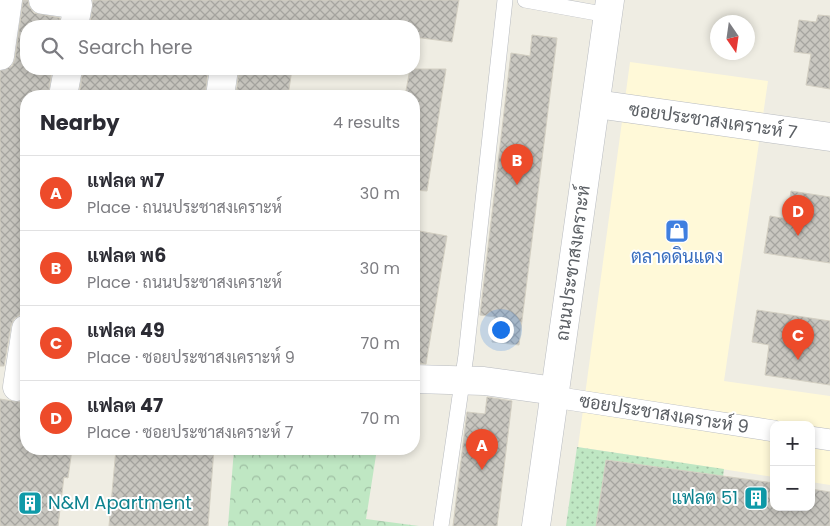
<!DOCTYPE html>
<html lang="en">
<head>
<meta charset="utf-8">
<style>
	body { margin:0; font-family:Poppins,Sarabun,sans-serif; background:#f2f2f3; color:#2b2b33 }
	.controls { position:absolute; right:15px; bottom:15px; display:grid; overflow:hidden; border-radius:10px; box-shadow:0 2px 8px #0003 }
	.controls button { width:45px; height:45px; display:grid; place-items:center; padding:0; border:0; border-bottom:1px solid #e1e1e2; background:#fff; color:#2b2b33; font:25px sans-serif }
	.compass { position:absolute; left:710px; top:15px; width:45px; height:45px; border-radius:50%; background:#fff; box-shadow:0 2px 8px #0003; rotate:167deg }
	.you { position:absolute; left:500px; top:329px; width:18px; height:18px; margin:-12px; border:4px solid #fff; border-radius:50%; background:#1a73e8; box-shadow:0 0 0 8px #1a73e833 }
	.badge { display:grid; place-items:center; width:32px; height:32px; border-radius:50%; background:#ed4b2a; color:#fff; font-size:16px; font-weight:700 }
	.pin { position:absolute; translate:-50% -41px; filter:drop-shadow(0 1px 2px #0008) }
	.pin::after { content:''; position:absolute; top:26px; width:18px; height:15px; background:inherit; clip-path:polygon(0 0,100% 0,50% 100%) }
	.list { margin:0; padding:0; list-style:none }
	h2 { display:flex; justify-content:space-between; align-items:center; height:65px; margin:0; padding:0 20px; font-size:21px }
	h2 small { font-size:16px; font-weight:400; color:#7c7c81 }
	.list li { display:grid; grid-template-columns:32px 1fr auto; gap:15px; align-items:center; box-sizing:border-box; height:75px; padding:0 20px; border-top:1px solid #e1e1e2 }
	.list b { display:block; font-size:19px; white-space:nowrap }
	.list p { margin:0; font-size:16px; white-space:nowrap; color:#7c7c81 }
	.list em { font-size:16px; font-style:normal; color:#7c7c81 }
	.icon { flex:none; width:28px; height:28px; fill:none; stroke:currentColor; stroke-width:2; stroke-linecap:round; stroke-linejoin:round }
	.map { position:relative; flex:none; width:830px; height:526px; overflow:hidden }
	.search { position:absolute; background:#fff; box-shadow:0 2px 8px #0003; left:20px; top:20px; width:400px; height:55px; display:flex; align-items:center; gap:12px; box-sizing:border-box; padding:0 18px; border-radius:20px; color:#7c7c81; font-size:19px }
	.panel { position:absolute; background:#fff; box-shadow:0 2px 8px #0003; left:20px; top:90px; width:400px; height:365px; border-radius:20px }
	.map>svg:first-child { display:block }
	.commercial { fill:#fff9d8 }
	.forest { fill:url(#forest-crowns) }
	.park { fill:url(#park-dots) }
	.building { fill:url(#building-cross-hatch); stroke:#d3cfc2 }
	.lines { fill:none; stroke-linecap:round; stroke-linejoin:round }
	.service-casing { stroke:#b8bbc0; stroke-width:16 }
	.pedestrian-casing { stroke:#b8bbc0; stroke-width:22 }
	.minor-casing { stroke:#b8bbc0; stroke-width:29 }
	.tertiary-casing { stroke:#b8bbc0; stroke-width:29 }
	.service { stroke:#fff; stroke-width:15 }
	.pedestrian { stroke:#fff; stroke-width:21 }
	.minor { stroke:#fff; stroke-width:28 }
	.tertiary { stroke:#fff; stroke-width:28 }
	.labels { text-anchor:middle; stroke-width:4; stroke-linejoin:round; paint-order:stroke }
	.street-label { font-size:18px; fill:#5b5f64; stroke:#fff }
	.shop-label { font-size:18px; fill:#366cbe; stroke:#fff }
	.culture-label { font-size:18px; fill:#0d838f; stroke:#fff; text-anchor:end }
</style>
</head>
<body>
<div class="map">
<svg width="830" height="526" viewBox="0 0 830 526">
	<defs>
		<pattern id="forest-crowns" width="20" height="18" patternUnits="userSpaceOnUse" patternTransform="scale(1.25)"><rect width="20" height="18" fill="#bfe7c3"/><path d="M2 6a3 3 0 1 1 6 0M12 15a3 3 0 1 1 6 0" fill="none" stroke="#9ebea2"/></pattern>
		<pattern id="park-dots" width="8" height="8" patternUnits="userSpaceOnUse" patternTransform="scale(1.25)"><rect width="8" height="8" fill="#bfe7c3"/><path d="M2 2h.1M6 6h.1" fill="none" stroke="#9ebea2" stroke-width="1.8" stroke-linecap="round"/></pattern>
		<pattern id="building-cross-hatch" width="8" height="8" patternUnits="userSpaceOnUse" patternTransform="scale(1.25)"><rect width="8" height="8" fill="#c9c7c0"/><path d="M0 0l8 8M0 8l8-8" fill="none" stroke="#a6a5a0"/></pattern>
	</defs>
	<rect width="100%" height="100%" fill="#efede3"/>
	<!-- commercial -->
	<path class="commercial" d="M630 62 768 81 724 381 830 396V485L811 482V425H774V477L578 447Z"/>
	<!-- forest -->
	<path class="forest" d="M234 449H377L366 519 419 526H228Z"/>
	<!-- park -->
	<path class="park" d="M577 447 724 469 717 526H566Z"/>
	<!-- building -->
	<g class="building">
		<path d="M23 0H28L29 6 34 13 60 18 59 26H26V69H52L48 96H26V310H22L21 314 14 319 11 326 4 366H0V71L12 66 15 59Z"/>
		<path d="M93 0H459L452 42 414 37V26H331L309 23V26H90Z"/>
		<path d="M818 15 830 16V89L806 85 811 54 794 52 799 20 816 22Z"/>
		<path d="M532 35 557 38 519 345 492 342 495 317 480 315 511 53 530 56Z"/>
		<path d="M83 69H208L205 96H79Z"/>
		<path d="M239 69H292L288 96H236Z"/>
		<path d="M410 69H446L427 191 414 190V96H405Z"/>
		<path d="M791 191 830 197V263L764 253 770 216 787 219Z"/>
		<path d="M414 230 447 236 426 364 414 363Z"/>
		<path d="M757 310 830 321V385L765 375 769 345 752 342Z"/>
		<path d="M487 397 512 401 497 526H453L467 412 485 414Z"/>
		<path d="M0 399 26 403V449H72L68 478 64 477 58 526H0Z"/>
		<path d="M116 449H214L208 526H109Z"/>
		<path d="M606 460 774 483V507H811V489L830 492V526H596Z"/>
	</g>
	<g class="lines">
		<!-- service casing -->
		<g class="service-casing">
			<g id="service">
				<path d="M525 0 608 15"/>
				<path d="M441 526 466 355 505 0"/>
			</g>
		</g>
		<!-- pedestrian casing -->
		<g class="pedestrian-casing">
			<g id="pedestrian">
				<path d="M554 397 774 431"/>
				<path d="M811 437 830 440"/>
			</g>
		</g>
		<!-- minor casing -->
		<g class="minor-casing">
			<g id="minor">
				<path d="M43 0 78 5 74 26"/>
				<path d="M0 56 8 0"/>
				<path d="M63 96 68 69"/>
				<path d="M220 96 224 69"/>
				<path d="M596 104 830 137"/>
				<path d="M414 379 484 381 555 391"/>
				<path d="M17 387 26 329"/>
			</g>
		</g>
		<!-- tertiary casing -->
		<g class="tertiary-casing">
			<path id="tertiary" d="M536 526 610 0"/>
		</g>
		<!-- service -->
		<use href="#service" class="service"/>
		<!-- pedestrian -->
		<use href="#pedestrian" class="pedestrian"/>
		<!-- minor -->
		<use href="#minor" class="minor"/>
		<!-- tertiary -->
		<use href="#tertiary" class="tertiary"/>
	</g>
	<!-- icons -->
	<defs>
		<g id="shop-square" transform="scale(1.25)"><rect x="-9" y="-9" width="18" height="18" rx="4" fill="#3f7fe0" stroke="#fff"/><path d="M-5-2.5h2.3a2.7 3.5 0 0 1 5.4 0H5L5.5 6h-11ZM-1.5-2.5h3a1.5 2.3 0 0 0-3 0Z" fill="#fff"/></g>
		<g id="building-square" transform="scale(1.25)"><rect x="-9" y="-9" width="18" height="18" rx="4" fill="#0f9aa8" stroke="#fff"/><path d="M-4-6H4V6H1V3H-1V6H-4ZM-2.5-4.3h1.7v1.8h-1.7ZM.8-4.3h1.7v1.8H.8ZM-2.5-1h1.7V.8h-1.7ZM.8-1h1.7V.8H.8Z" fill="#fff"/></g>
	</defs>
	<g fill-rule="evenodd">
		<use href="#shop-square" x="677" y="231"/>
		<use href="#building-square" x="756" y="498"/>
		<use href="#building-square" x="30" y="503"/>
	</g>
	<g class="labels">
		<!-- street labels -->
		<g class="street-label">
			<text transform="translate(713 121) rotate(8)" y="6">ซอยประชาสงเคราะห์ 7</text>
			<text transform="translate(573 263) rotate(-82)" y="6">ถนนประชาสงเคราะห์</text>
			<text transform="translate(664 414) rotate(9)" y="6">ซอยประชาสงเคราะห์ 9</text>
		</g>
		<!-- shop labels -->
		<g class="shop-label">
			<text x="677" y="263">ตลาดดินแดง</text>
		</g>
		<!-- culture labels -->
		<g class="culture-label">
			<text x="738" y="504">แฟลต 51</text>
			<text x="48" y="509" text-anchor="start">N&amp;M Apartment</text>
		</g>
	</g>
</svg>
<div class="controls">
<button>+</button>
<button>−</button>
</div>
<svg class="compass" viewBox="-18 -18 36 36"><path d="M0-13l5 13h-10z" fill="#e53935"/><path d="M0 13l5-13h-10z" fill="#7c7c81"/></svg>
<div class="you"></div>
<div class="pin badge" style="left:482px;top:470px">A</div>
<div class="pin badge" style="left:517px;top:185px">B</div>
<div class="pin badge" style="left:798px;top:360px">C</div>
<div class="pin badge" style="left:798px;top:236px">D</div>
<div class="search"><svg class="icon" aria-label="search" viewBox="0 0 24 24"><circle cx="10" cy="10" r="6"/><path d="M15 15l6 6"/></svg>Search here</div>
<section class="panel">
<h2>Nearby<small>4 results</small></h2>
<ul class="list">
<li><span class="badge">A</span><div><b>แฟลต พ7</b><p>Place · ถนนประชาสงเคราะห์</p></div><em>30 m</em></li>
<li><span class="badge">B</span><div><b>แฟลต พ6</b><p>Place · ถนนประชาสงเคราะห์</p></div><em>30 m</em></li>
<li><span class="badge">C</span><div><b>แฟลต 49</b><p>Place · ซอยประชาสงเคราะห์ 9</p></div><em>70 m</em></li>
<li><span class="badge">D</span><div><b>แฟลต 47</b><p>Place · ซอยประชาสงเคราะห์ 7</p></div><em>70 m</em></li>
</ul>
</section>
</div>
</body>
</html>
